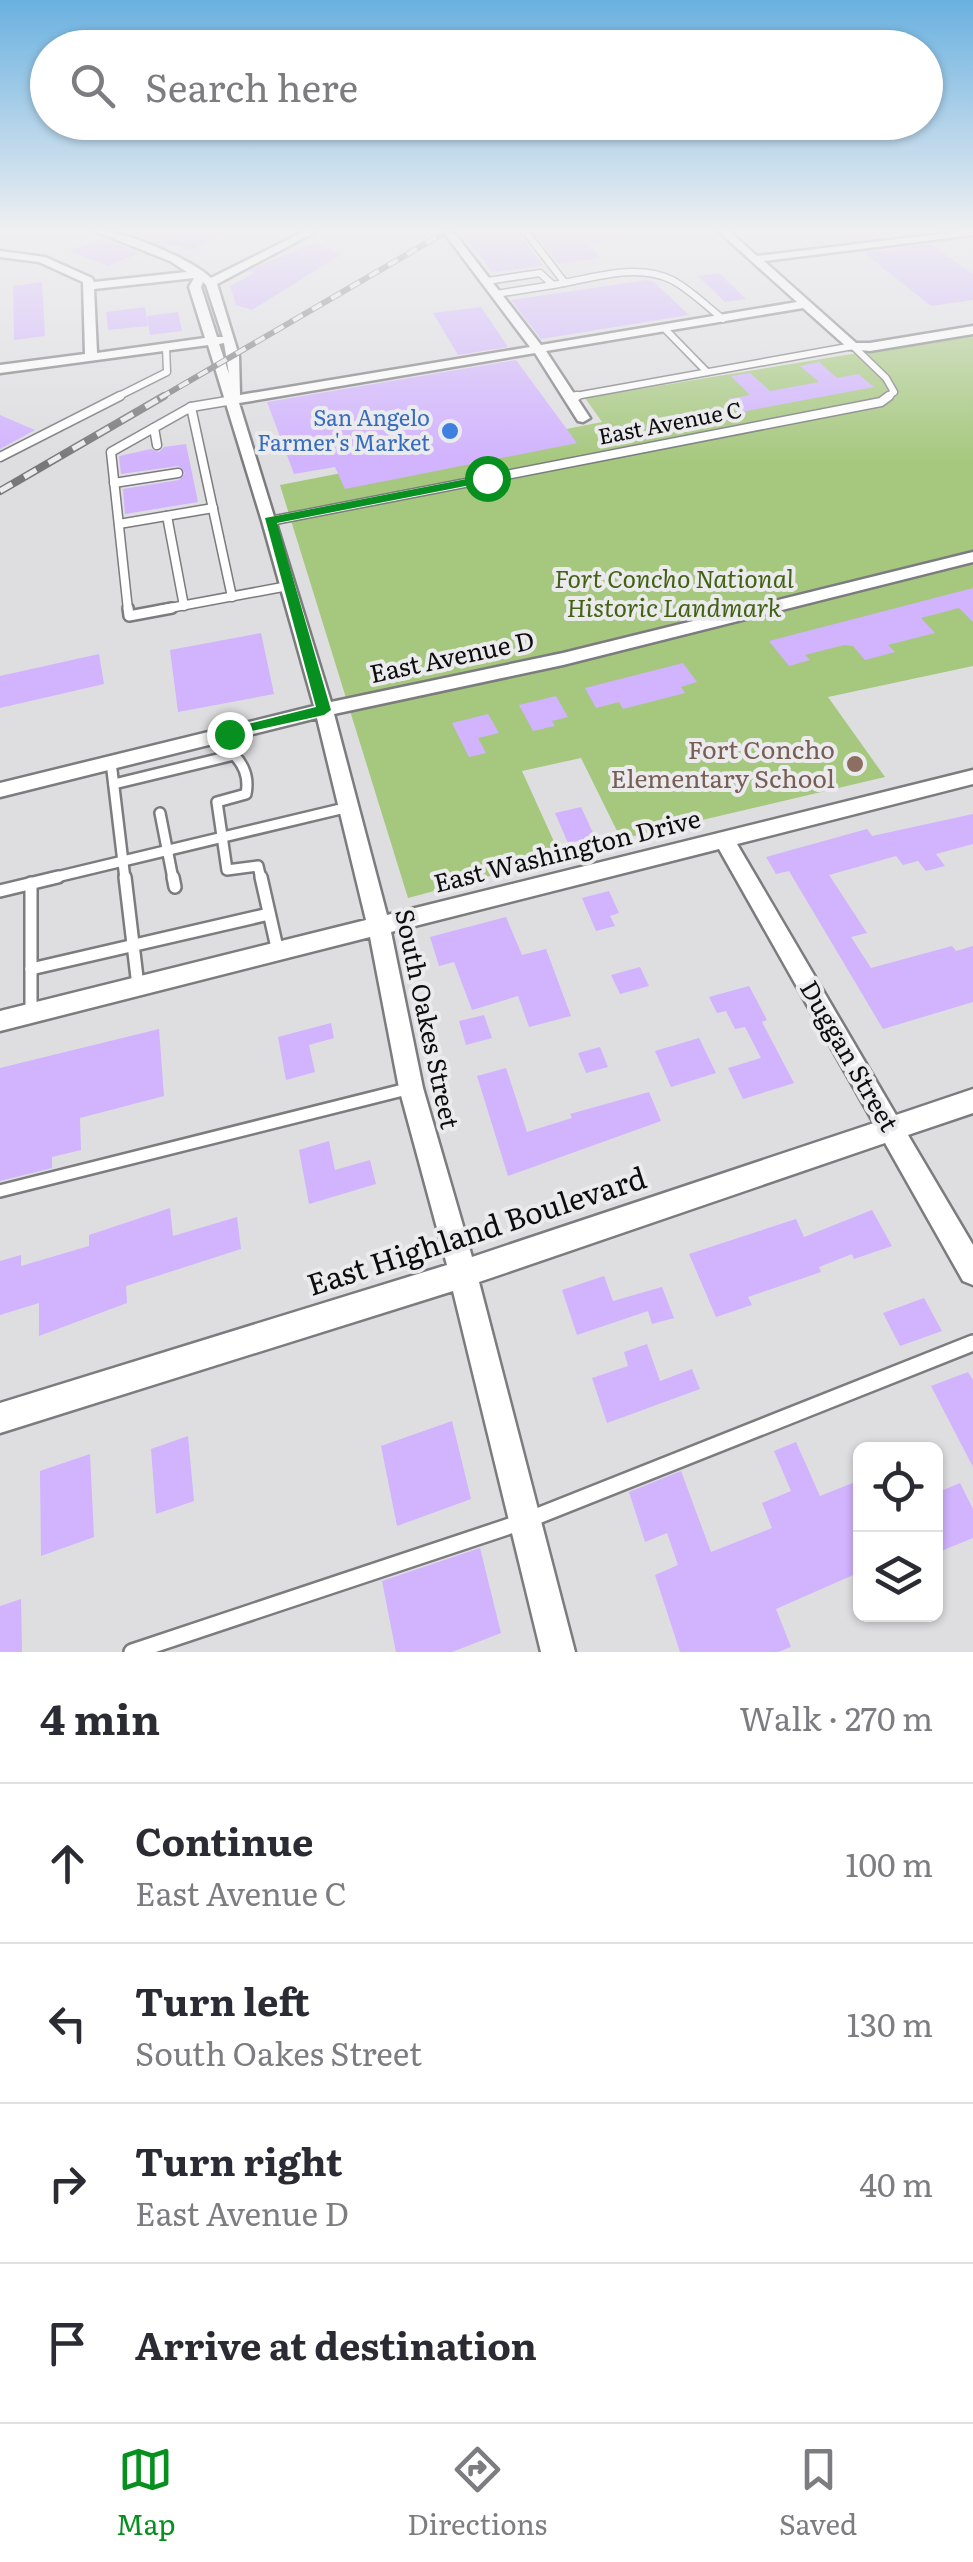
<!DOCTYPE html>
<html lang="en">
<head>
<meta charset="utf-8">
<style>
	body { margin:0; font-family:Literata,serif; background:#f7f7f7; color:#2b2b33 }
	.controls { position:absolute; right:30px; bottom:30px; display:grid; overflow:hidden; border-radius:15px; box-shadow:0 2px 8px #0004 }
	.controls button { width:90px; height:90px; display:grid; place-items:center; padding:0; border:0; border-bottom:2px solid #e1e1e2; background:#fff; color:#2b2b33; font:50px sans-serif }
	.stop { position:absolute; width:30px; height:30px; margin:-22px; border:8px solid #078f1f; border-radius:50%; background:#fff }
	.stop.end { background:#078f1f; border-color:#fff; box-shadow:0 2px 10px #0008 }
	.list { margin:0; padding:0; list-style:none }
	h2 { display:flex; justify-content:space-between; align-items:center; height:130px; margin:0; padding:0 40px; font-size:42px }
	h2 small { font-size:32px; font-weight:400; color:#7c7c81 }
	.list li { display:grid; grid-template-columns:65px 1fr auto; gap:30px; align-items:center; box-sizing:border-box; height:160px; padding:0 40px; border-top:2px solid #e1e1e2 }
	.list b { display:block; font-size:38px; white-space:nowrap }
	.list p { margin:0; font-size:32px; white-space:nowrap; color:#7c7c81 }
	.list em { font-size:32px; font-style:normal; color:#7c7c81 }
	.icon { flex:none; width:55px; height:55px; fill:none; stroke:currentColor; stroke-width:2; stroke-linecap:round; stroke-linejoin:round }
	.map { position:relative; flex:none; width:973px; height:1652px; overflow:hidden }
	.search { position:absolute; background:#fff; box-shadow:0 2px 8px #0004; left:30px; right:30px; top:30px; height:110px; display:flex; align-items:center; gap:25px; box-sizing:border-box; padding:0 35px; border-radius:55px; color:#7c7c81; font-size:38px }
	.sheet { height:770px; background:#fff }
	nav { display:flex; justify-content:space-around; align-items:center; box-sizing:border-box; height:140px; border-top:2px solid #e1e1e2; background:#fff; font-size:28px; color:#7c7c81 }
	nav a { display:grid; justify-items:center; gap:5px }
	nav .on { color:#078f1f }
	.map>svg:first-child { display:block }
	.green { fill:#a6c87e }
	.building { fill:#d1b3fe }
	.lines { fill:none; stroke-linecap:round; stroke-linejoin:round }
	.service-far4-casing { stroke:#7c7c7f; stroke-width:9 }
	.service-far3-casing { stroke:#7c7c7f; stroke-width:11 }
	.service-far2-casing { stroke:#7c7c7f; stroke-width:14 }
	.service-far1-casing { stroke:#7c7c7f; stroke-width:16 }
	.service-casing { stroke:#7c7c7f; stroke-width:20 }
	.minor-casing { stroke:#7c7c7f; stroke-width:5 }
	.service-far4 { stroke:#fff; stroke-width:6 }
	.service-far3 { stroke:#fff; stroke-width:8 }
	.service-far2 { stroke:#fff; stroke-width:9 }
	.service-far1 { stroke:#fff; stroke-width:11 }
	.service { stroke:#fff; stroke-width:15 }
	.minor { fill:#fff; fill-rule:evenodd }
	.rail-far1-casing { stroke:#78787a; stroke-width:6 }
	.rail-casing { stroke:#78787a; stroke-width:8 }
	.rail-far1 { stroke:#ebebee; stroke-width:4; stroke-dasharray:11; stroke-linecap:butt }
	.rail { stroke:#ebebee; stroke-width:5; stroke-dasharray:14; stroke-linecap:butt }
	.route { fill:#078f1f }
	.shop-dot { fill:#3f7fe0; stroke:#ebebee; stroke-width:4 }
	.education-dot { fill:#8d6e63; stroke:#ebebee; stroke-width:4 }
	.labels { text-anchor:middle; stroke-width:8; stroke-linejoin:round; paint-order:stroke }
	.far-shop-label { font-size:22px; fill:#366cbe; stroke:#ebebee; text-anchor:end }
	.far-street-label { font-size:22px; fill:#0d0d0e; stroke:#ebebee }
	.park-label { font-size:25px; font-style:italic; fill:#436112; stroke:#ebebee }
	.street-label { font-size:25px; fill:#0d0d0e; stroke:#ebebee }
	.education-label { font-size:25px; fill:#785e54; stroke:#ebebee; text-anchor:end }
	.near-street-label { font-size:30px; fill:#0d0d0e; stroke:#ebebee }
</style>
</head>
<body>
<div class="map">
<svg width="973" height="1652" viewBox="0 0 973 1652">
	<rect width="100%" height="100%" fill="#dedee1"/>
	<!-- green -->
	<path class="green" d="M973 334V666L828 697 885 777 621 839 581 758 522 771 561 857 408 898 280 485 602 422 585 398Z"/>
	<!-- building -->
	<g class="building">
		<path d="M140 230H234L191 250 122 231Z"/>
		<path d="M475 230H527L523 239 543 266 492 272 465 236Z"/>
		<path d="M531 230H625L626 240 587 244 601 258 559 264Z"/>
		<path d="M833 230H911L916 233 848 241Z"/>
		<path d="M103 238 139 253 108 266 69 251Z"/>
		<path d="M313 243 342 254 252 310 236 305 230 286 254 273 249 271 256 267Z"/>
		<path d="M931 244 973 274V300L931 306 863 252Z"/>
		<path d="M719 273 746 299 725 302 698 276Z"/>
		<path d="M646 280 653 281 689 315 541 339 511 300Z"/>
		<path d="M42 282 45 336 14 340 13 286Z"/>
		<path d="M145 307 148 326 108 330 106 312Z"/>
		<path d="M481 307 508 347 458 355 433 313Z"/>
		<path d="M178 312 182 331 150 335 147 316Z"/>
		<path d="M516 360 577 443 345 489 335 467 294 474 267 402Z"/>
		<path d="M819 362 837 378 858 374 874 387 741 412 728 399 750 395 731 376 750 373 770 391 819 382 800 366Z"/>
		<path d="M0 415 35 430 0 449Z"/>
		<path d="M186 444 198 502 125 514 123 489 179 480 185 473 178 466 121 474 119 456 151 449 159 452 164 447Z"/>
		<path d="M973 588V622L959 608 921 618 935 633 888 645 895 652 865 660 853 646 844 645 805 655 810 660 789 666 769 641Z"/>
		<path d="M261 633 274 694 178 712 170 650Z"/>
		<path d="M99 654 104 684 0 708V676Z"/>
		<path d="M683 663 697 682 681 687 685 693 623 709 619 702 596 708 585 688Z"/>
		<path d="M556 696 568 717 552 721 555 726 533 731 519 705Z"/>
		<path d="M488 714 499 733 478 738 486 753 469 757 452 723Z"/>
		<path d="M581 807 595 837 568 843 555 813Z"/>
		<path d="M973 814V844L936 854 945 866 926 871 918 861 903 865 896 856 829 875 867 933 851 937 871 968 952 946 956 951 973 946V1002L883 1029 789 871 776 874 766 857 867 829 872 836Z"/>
		<path d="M609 891 619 913 610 916 615 926 596 931 582 898Z"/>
		<path d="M506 917 522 955 546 949 571 1016 529 1027 518 996 472 1010 454 962 439 966 430 937Z"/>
		<path d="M640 967 649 986 620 994 611 975Z"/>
		<path d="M749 986 767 1020 762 1022 794 1083 743 1099 728 1068 761 1058 745 1027 735 1029 726 1011 717 1013 709 997Z"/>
		<path d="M484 1015 492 1038 466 1045 459 1021Z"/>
		<path d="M331 1023 334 1038 309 1045 315 1072 286 1080 278 1037Z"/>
		<path d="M159 1029 164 1096 80 1118 81 1150 52 1157V1168L0 1181V1068Z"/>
		<path d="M699 1038 716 1073 671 1087 655 1051Z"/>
		<path d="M600 1047 608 1067 586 1073 578 1053Z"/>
		<path d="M506 1068 527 1132 572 1118 570 1114 649 1092 661 1121 508 1176 477 1076Z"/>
		<path d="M329 1141 335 1170 370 1160 376 1184 309 1204 299 1150Z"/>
		<path d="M170 1208 173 1236 237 1217 241 1249 126 1286 127 1303 39 1336V1303L0 1315V1261L21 1255V1266L89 1246V1235Z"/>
		<path d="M872 1210 892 1246 854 1259 852 1254 819 1267 821 1272 748 1297 752 1305 716 1317 689 1254 796 1219 804 1237Z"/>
		<path d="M604 1276 613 1301 662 1287 674 1318 652 1324 648 1311 577 1335 562 1290Z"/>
		<path d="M924 1298 942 1331 900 1346 883 1313Z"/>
		<path d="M647 1344 660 1381 692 1369 700 1389 607 1423 592 1378 628 1366 624 1352Z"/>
		<path d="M968 1372 973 1380V1467L931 1386Z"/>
		<path d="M452 1421 471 1499 397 1526 381 1446Z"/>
		<path d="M188 1436 194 1501 156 1514 151 1449Z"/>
		<path d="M796 1442 820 1496 860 1480V1572L776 1609 791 1647 778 1652H680L655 1575 678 1565 667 1533 645 1542 629 1492 681 1471 711 1552 772 1528 762 1503 791 1491 774 1451Z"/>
		<path d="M90 1454 94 1537 41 1556 40 1471Z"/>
		<path d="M960 1483 973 1509V1538L936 1553V1493Z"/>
		<path d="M480 1548 501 1633 452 1652H396L382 1581Z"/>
		<path d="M21 1599 22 1652H0V1606Z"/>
	</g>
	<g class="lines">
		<!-- service-far4 casing -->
		<g class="service-far4-casing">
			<g id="service-far4">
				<path d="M529 236 565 283"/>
				<path d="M487 281 540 273 553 285 496 294"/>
				<path d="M553 285C590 279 636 262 672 280 691 290 706 306 723 319"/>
				<path d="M665 329 707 372"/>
				<path d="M570 397 853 346 886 378 894 392 886 398"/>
				<path d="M115 398 167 372 166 347"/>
			</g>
		</g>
		<!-- service-far3 casing -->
		<g class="service-far3-casing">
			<g id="service-far3">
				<path d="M570 397 577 396"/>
				<path d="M191 407 232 597"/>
				<path d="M154 428 157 445"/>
				<path d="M0 457 120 396"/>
				<path d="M114 483 178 473"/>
				<path d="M167 516 184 606"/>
				<path d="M270 521 881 402 889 396"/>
				<path d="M119 524 213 508"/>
				<path d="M128 610 111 452 191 407 233 400"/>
				<path d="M159 610 288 586"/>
			</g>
		</g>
		<!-- service-far2 casing -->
		<g class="service-far2-casing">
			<g id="service-far2">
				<path d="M128 608 129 616 172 608"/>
				<path d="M111 762 125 879"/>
				<path d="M114 784 234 755C245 766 249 779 246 794L217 802 227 870 258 866 261 879"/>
				<path d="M160 813 173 879"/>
				<path d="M48 879 349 807"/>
			</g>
		</g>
		<!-- service-far1 casing -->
		<g class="service-far1-casing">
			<g id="service-far1">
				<path d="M125 877 138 986"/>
				<path d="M173 877 175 887"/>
				<path d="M261 877 278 952"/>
				<path d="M31 883V1013"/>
				<path d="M0 891 58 877"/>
				<path d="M31 969 269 914"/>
				<path d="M0 1191 411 1088"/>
			</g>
		</g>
		<!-- service casing -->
		<g class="service-casing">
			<path id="service" d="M132 1652 525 1521 973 1343"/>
		</g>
		<!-- minor casing -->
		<g class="minor-casing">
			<path id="minor" d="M92 230C122 229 191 259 211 278L307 230H319L217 284 239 356 240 395 530 347 442 230H452L541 345 797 302 717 230H728L757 256 973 230V235L764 261 856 343H870L973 326V334L870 351 849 349 803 308 546 351 590 418 583 422 578 421 535 353 239 403 331 702 563 653 973 552V562L563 665 334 714 387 915 973 770V784L737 844 896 1115 973 1089V1113L908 1135 973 1245V1285L963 1281 885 1143 479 1282 575 1652H541L453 1291 0 1433V1403L447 1265 399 1088 370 937 0 1031V1011L366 920 317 718 0 797V783L314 706 262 521 208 345 0 373V365L85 354 83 282 39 262 0 257V251L45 257 92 278 94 282 187 272 170 261ZM194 278 189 287 205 338 97 353 94 289ZM203 282 206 285 223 337H217L201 287ZM224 343 229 374 219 344ZM719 849 874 1123 472 1257 423 1088 391 932Z"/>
		</g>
		<!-- service-far4 -->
		<use href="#service-far4" class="service-far4"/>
		<!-- service-far3 -->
		<use href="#service-far3" class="service-far3"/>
		<!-- service-far2 -->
		<use href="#service-far2" class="service-far2"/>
		<!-- service-far1 -->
		<use href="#service-far1" class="service-far1"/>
		<!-- service -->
		<use href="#service" class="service"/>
		<!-- minor -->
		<use href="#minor" class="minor"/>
		<!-- rail-far1 casing -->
		<g class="rail-far1-casing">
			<path id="rail-far1" d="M160 398 449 230"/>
		</g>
		<!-- rail casing -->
		<g class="rail-casing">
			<path id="rail" d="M0 491 164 396"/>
		</g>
		<!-- rail-far1 -->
		<use href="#rail-far1" class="rail-far1"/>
		<!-- rail -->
		<use href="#rail" class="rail"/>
	</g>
	<!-- sky -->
	<linearGradient id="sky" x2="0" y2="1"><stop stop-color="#6ab1e0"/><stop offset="0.5" stop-color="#f0f0f2"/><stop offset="1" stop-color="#f0f0f2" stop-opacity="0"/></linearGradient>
	<rect width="973" height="461" fill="url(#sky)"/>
	<!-- route -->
	<path class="route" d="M487 475 491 481 277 523 331 710 324 715 224 737V730L316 707 265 518Z"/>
	<!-- markers -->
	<circle class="shop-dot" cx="450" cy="431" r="10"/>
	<circle class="education-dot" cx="855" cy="764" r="10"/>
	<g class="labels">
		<!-- far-shop labels -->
		<g class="far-shop-label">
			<text x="430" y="426">San Angelo<tspan x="430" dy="25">Farmer's Market</tspan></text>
		</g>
		<!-- far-street labels -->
		<g class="far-street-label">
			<text transform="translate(670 423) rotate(-11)" y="8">East Avenue C</text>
		</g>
		<!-- park labels -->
		<g class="park-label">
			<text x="674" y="588">Fort Concho National<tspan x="674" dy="29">Historic Landmark</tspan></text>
		</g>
		<!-- street labels -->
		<g class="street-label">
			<text transform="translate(452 657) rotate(-12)" y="9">East Avenue D</text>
			<text transform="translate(567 851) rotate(-14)" y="9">East Washington Drive</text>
			<text transform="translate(427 1019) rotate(78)" y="9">South Oakes Street</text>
			<text transform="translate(849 1056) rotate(60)" y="9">Duggan Street</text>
		</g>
		<!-- education labels -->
		<g class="education-label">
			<text x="835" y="759">Fort Concho<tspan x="835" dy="29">Elementary School</tspan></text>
		</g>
		<!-- near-street labels -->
		<g class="near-street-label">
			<text transform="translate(477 1232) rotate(-18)" y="10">East Highland Boulevard</text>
		</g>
	</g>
</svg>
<div class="controls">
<button><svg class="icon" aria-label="locate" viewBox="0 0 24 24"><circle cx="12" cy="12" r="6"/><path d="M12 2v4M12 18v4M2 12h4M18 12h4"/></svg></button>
<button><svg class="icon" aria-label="layers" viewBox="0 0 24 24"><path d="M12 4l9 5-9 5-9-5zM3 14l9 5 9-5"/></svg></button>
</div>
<div class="stop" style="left:487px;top:478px"></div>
<div class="stop end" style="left:229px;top:734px"></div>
<div class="search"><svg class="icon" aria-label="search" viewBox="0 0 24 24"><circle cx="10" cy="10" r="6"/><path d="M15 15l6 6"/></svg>Search here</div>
</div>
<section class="sheet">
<h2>4 min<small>Walk · 270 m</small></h2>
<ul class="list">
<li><svg class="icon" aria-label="ahead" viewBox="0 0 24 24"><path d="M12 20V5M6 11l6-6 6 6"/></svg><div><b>Continue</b><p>East Avenue C</p></div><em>100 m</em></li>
<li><svg class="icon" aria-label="left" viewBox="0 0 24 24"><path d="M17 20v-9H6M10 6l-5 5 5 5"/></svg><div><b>Turn left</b><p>South Oakes Street</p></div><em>130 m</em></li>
<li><svg class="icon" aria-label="right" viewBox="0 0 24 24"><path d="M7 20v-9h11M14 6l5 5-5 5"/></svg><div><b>Turn right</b><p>East Avenue D</p></div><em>40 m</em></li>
<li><svg class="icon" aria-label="arrive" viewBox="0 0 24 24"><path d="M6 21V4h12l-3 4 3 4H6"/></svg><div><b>Arrive at destination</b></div></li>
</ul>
</section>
<nav>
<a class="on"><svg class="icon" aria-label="map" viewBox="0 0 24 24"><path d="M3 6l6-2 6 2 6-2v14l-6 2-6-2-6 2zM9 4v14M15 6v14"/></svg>Map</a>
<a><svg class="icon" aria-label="directions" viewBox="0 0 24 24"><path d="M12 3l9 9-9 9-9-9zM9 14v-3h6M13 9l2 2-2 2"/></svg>Directions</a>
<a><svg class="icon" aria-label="saved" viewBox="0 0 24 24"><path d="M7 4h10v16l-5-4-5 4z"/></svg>Saved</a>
</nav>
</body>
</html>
